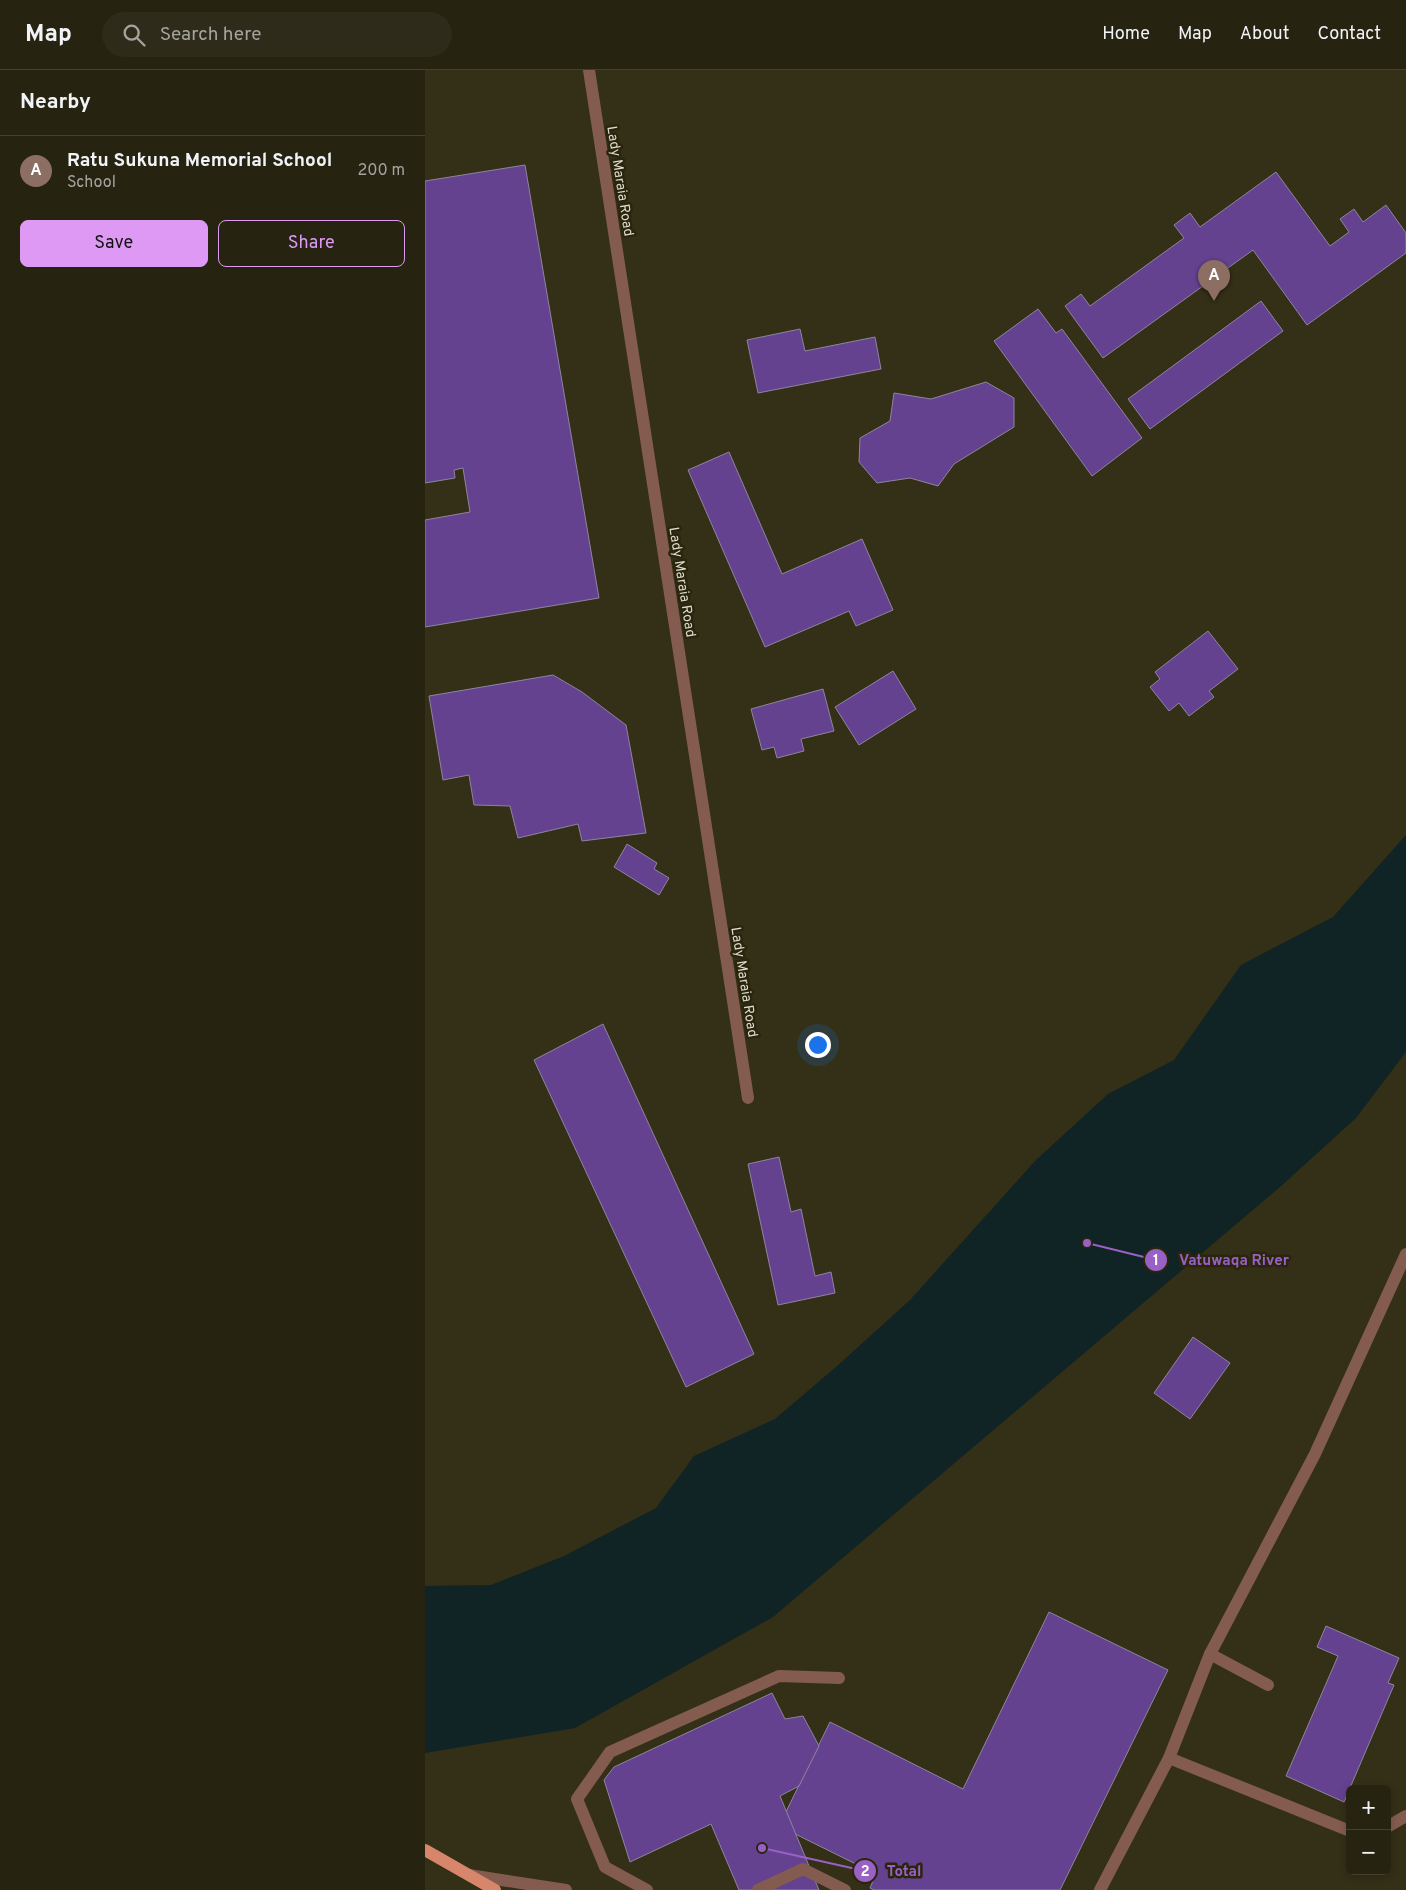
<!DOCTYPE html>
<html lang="en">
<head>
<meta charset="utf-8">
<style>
	body { margin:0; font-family:Overpass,sans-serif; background:#2f2b1a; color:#f1f3f6 }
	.controls { position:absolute; right:15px; bottom:15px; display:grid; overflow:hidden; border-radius:8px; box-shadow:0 2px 8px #0003 }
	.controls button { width:45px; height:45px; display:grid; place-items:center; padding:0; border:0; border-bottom:1px solid #434031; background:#272311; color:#f1f3f6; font:25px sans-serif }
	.you { position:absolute; left:392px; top:974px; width:18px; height:18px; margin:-12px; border:4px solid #fff; border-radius:50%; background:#1a73e8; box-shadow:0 0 0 8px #1a73e833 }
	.badge { display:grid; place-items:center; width:32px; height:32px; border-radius:50%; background:#dd99f4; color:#fff; font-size:16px; font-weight:700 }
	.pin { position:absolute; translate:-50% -41px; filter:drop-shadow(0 1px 2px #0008) }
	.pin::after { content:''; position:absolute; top:26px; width:18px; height:15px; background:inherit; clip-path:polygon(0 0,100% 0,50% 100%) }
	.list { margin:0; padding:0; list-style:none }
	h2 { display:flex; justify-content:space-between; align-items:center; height:65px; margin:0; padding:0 20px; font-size:21px }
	h2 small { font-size:16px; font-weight:400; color:#a4a49f }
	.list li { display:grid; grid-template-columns:32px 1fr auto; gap:15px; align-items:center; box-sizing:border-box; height:70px; padding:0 20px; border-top:1px solid #434031 }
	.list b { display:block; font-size:19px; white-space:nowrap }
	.list p { margin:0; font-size:16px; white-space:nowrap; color:#a4a49f }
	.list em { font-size:16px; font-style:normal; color:#a4a49f }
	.actions { display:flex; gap:10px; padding:15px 20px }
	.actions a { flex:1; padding:11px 0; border:1px solid #dd99f4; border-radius:8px; text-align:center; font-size:18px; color:#dd99f4 }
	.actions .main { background:#dd99f4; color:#111 }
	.icon { flex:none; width:28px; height:28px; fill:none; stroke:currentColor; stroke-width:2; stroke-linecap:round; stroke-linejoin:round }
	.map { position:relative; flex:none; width:981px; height:1820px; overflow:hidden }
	header { display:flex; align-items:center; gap:30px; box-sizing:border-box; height:70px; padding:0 25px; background:#272311; border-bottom:1px solid #434031 }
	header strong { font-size:24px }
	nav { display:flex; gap:28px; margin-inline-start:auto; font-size:18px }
	.search { width:350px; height:45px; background:#2f2b1a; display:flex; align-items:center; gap:12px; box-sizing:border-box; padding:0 18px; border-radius:28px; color:#a4a49f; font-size:19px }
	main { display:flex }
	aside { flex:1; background:#272311 }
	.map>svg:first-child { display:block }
	.water { fill:#102325 }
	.building { fill:#654290; stroke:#8e859e }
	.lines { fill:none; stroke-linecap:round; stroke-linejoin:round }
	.lane { stroke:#845c4f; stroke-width:12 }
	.street { stroke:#845c4f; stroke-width:12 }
	.primary { stroke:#d7866c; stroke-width:12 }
	.labels { text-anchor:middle; stroke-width:5; stroke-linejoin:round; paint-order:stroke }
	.street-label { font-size:14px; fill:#dfdcce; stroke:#2a250d }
	.leader { fill:none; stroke:#9961c4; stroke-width:2 }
	.callout-dot { fill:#9961c4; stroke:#2a250d; stroke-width:2 }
	.mark-label { font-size:15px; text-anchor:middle; font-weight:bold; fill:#fff }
	.callout-label { font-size:15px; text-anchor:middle; font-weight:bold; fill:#9961c4; stroke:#2a250d; stroke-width:5; stroke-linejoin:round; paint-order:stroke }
</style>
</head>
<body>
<header>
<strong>Map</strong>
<div class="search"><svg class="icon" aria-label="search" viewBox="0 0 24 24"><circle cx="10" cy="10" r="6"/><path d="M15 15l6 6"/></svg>Search here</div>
<nav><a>Home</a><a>Map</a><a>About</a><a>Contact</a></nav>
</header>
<main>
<aside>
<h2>Nearby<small></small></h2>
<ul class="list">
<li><span class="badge" style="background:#8d6e63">A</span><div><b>Ratu Sukuna Memorial School</b><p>School</p></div><em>200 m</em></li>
</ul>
<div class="actions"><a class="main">Save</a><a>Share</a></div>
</aside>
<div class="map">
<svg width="981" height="1820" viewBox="0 0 981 1820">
	<rect width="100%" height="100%" fill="#342f17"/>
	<!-- water -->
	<path class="water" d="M981 765V982L931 1048 855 1117 348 1547 150 1658 0 1683V1516L66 1515 139 1486 231 1438 269 1386 350 1349 411 1297 485 1230 610 1091 683 1024 749 990 816 895 908 847Z"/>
	<!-- building -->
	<g class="building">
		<path d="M100 95 174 528 0 557V450L45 442 38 398 29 400 30 408 0 413V111Z"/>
		<path d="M851 102 905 176 924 162 915 149 929 139 938 152 961 135 981 163V183L882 255 828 180 678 288 640 236 656 224 665 236 759 168 749 155 765 143 775 157Z"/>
		<path d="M836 231 858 261 725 359 703 329Z"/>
		<path d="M613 239 631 263 637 259 717 368 667 406 569 271Z"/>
		<path d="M375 259 380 281 450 267 456 299 333 323 322 270Z"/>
		<path d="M561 312 589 328V357L529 394 513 416 485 408 452 413 434 392 435 368 465 351 469 323 506 329Z"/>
		<path d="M304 382 357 504 437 469 468 540 431 556 424 541 340 577 263 400Z"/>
		<path d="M783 561 813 599 784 621 789 627 764 646 754 633 744 641 725 617 735 609 730 602Z"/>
		<path d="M468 601 491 639 434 675 410 637Z"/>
		<path d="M128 605 157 622 201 655 221 763 157 771 153 754 93 768 85 736 49 735 44 705 18 710 4 626Z"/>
		<path d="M398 619 409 661 376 669 379 681 352 688 349 677 337 680 326 639Z"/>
		<path d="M202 774 232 793 229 799 244 808 234 825 189 797Z"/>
		<path d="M178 954 329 1284 261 1317 109 990Z"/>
		<path d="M354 1087 366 1142 376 1139 390 1206 406 1202 410 1223 353 1235 323 1094Z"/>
		<path d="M768 1267 805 1293 765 1349 729 1323Z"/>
		<path d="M624 1542 743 1600 635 1820H449L445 1818 451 1804 354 1756 405 1652 538 1719Z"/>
		<path d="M901 1556 974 1588 963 1613 969 1615 919 1732 861 1706 913 1586 892 1577Z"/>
		<path d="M347 1623 360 1649 378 1646 394 1676 374 1716 355 1726 394 1820H314L286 1754 205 1792 179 1710 189 1697Z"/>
	</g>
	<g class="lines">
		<!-- lane -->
		<g class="lane">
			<path d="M785 1584 843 1615"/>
			<path d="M744 1688 925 1761"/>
			<path d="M962 1757 981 1746"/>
			<path d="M44 1805 141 1820"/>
			<path d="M222 1820 180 1797 152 1729 185 1682 354 1606 414 1608"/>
			<path d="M333 1820 378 1799 420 1820"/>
			<path d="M675 1820 744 1688 785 1584 890 1384 981 1184"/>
		</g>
		<!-- street -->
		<path class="street" d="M164 0 323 1028"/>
		<!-- primary -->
		<path class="primary" d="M0 1780 70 1820"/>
	</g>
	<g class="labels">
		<!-- street labels -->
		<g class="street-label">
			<text transform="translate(196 111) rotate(81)" y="5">Lady Maraia Road</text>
			<text transform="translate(258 512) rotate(81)" y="5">Lady Maraia Road</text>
			<text transform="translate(320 912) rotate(81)" y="5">Lady Maraia Road</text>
		</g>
	</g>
	<!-- callouts -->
	<path class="leader" d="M662 1173L731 1190M337 1778L440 1801"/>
	<g class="callout-dot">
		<circle cx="662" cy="1173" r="5"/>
		<circle cx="337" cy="1778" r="5"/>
		<circle cx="731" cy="1190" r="12"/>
		<circle cx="440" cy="1801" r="12"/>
	</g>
	<g class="mark-label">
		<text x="731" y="1195">1</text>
		<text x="440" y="1806">2</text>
	</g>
	<g class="callout-label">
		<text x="809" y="1195">Vatuwaqa River</text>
		<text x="479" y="1806">Total</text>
	</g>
</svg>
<div class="controls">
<button>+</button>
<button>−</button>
</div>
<div class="you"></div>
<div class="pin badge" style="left:789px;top:231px;background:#8d6e63">A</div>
</div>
</main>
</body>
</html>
